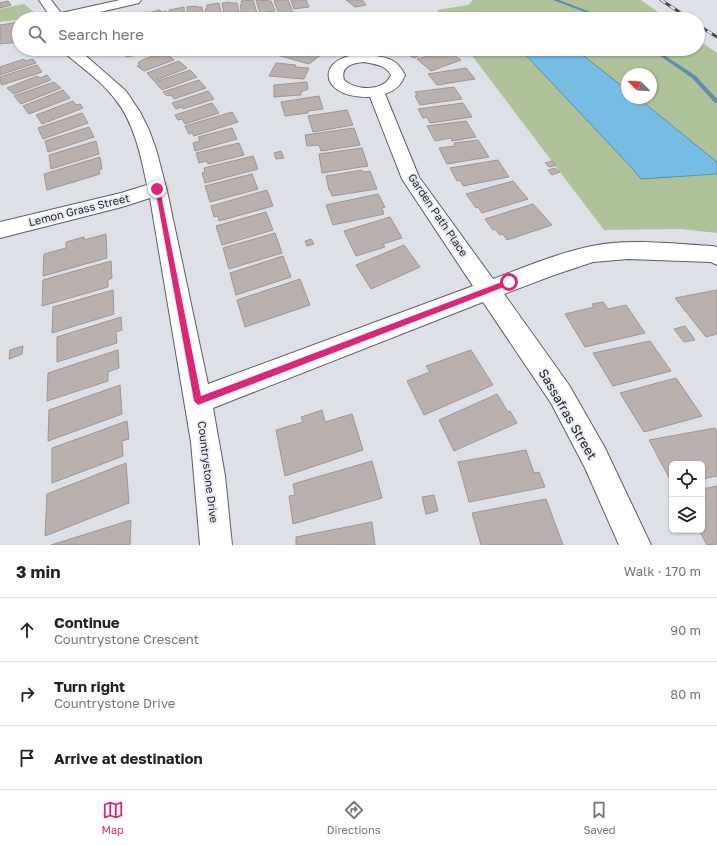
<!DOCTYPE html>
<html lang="en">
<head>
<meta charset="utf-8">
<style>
	body { margin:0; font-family:"Golos Text",sans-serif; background:#f2f2f2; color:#222 }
	.controls { position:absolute; right:12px; bottom:12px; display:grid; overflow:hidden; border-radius:6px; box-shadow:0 1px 3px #0004 }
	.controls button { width:36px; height:36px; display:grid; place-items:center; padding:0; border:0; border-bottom:1px solid #e0e0e0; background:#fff; color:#222; font:20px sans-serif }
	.compass { position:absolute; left:621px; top:68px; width:36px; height:36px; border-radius:50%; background:#fff; box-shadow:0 1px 3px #0004; rotate:294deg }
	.stop { position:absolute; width:12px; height:12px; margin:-9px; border:3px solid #db2777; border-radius:50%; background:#fff }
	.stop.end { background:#db2777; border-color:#fff; box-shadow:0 1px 4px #0008 }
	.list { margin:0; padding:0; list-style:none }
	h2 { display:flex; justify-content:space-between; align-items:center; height:52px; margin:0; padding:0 16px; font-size:17px }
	h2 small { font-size:13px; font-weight:400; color:#767676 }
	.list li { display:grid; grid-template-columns:26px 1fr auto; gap:12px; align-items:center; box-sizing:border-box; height:64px; padding:0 16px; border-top:1px solid #e0e0e0 }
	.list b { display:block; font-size:15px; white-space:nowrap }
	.list p { margin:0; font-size:13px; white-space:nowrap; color:#767676 }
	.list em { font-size:13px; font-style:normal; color:#767676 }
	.icon { flex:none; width:22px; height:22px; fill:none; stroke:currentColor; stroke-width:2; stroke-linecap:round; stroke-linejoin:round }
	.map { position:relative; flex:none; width:717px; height:545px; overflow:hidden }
	.search { position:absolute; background:#fff; box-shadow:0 1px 3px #0004; left:12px; right:12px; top:12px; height:44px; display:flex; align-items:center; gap:10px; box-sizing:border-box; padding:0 14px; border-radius:22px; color:#767676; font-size:15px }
	.sheet { height:244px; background:#fff }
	nav { display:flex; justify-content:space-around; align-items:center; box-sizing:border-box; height:56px; border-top:1px solid #e0e0e0; background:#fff; font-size:11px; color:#767676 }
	nav a { display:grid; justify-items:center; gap:2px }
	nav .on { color:#db2777 }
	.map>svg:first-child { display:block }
	.green { fill:#b0c299; fill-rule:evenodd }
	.water { fill:#75bde3; stroke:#5d8fab }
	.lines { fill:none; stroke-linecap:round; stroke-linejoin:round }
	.stream { fill:#5d8fab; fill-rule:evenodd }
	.building { fill:#bab0ad; stroke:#9f9592 }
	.street-casing { stroke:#5c5d65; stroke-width:2 }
	.street { fill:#fff; fill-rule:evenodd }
	.rail-casing { stroke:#494b4f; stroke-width:3 }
	.rail { stroke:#ebedf6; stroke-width:2; stroke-dasharray:5.5; stroke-linecap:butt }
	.route { fill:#db2777 }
	.labels { text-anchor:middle; stroke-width:4; stroke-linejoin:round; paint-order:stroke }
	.street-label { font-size:11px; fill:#242528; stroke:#ebedf6 }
	.near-street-label { font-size:13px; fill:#242528; stroke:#ebedf6 }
</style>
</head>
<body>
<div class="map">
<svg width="717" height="545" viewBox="0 0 717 545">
	<rect width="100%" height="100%" fill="#dee0e8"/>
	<!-- green -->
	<g class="green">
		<path d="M473 0H641L668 19H444L437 10 468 5Z"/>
		<path d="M24 4 40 17 0 22V9Z"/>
		<path d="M698 40 717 53V233L681 229 604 230 467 49H698ZM627 74H651V98H627Z"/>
	</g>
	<!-- water -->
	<path class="water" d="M520 49H575L627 90V98H638L717 162V174L641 179 630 166Z"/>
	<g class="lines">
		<!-- stream -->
		<g class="stream">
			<path d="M553 0H559L609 19H603Z"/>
			<path d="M650 49H655L696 76 717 99V103H715L692 78Z"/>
		</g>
	</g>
	<!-- building -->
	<g class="building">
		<path d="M253 0 258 16 243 18 240 5 242 4 241 1Z"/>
		<path d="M256 0 271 1 275 11 260 13Z"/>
		<path d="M276 0H288L293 12 279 14 274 1Z"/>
		<path d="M291 0H306L309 7 294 9Z"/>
		<path d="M346 0H362L366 5 355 7Z"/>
		<path d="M8 1 11 5 0 8V3Z"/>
		<path d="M230 2V3H237L239 12 224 14 222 3Z"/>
		<path d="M219 3 222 18 206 19 205 9H207V5Z"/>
		<path d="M196 6V7H202L203 16 187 18V7Z"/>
		<path d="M184 7 185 19H169V10Z"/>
		<path d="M160 10V12L166 11 167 19H150L151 12Z"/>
		<path d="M148 12V19H132L135 18V14Z"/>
		<path d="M19 22V42L0 44V25Z"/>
		<path d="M125 49H162V50L126 57Z"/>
		<path d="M284 49H302L321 55 309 64 277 55Z"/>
		<path d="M398 49H433L414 58Z"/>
		<path d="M448 51 461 60 431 71 417 59Z"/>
		<path d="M165 52 174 60 144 71 137 66 140 65 138 63 142 60Z"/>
		<path d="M24 59 25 61 33 59 36 63 0 75V67Z"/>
		<path d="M179 61 187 68 154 81 147 73Z"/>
		<path d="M276 63 296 65 295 67 309 68 304 79 269 76Z"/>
		<path d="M37 65 42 72 2 85 0 82V77Z"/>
		<path d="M466 68 475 79 437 85 428 74Z"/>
		<path d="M190 70 197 77 162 90 155 82Z"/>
		<path d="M47 75 51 80 14 94 7 88 37 76 40 78Z"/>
		<path d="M199 80 206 88 174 99 171 95 167 96 163 92Z"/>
		<path d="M54 82 61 88 21 104 14 96Z"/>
		<path d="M307 82 308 89 301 92V95L274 97V85Z"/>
		<path d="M454 87 462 99 420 105 415 96 417 95 415 92Z"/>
		<path d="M63 90 70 98 29 114 23 106Z"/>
		<path d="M208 91 214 99 183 109 182 107 176 109 172 103Z"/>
		<path d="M319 96 323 109 308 111V113L285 116 281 102Z"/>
		<path d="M73 101 76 105 80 104 83 108 42 124 36 115Z"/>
		<path d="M212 103 219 113 185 124 182 119 178 120 175 115Z"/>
		<path d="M463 103 472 117 430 123 427 117 423 118 418 109Z"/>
		<path d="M347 110 353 125 313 132 308 116Z"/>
		<path d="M232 112 238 122 194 136 192 133 189 134 185 126Z"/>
		<path d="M82 113 88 123 43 139 38 128Z"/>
		<path d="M466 121 476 137 452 141 451 138 435 141 427 126Z"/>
		<path d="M89 127 94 137 48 152 45 141Z"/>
		<path d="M232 128 237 139 195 151 193 143 200 141 198 137Z"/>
		<path d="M354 128 360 145 321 151 319 145 307 146 305 135Z"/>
		<path d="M478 140 489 157 447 164 439 148 455 146 454 143Z"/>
		<path d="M96 141 99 154 51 169 49 155Z"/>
		<path d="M239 143 244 155 208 164 207 161 199 163 196 153Z"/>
		<path d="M362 148 368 166 322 173 319 154Z"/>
		<path d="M281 151 284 158 276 159 274 153Z"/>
		<path d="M253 156 258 169 205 183 202 173 205 172 204 168Z"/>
		<path d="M100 157 102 169 99 170 100 174 47 190 44 174Z"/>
		<path d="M498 160 509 177 463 186 460 180 457 181 450 168Z"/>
		<path d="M552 161 556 165 549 167 545 163Z"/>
		<path d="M555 168 560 172 552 175 548 170Z"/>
		<path d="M362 170 363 172 370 171 377 189 332 196 330 190H329L326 176Z"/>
		<path d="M252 174 258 189 210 202 205 186Z"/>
		<path d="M513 181 528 199 482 213 478 207 476 208 466 194Z"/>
		<path d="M267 190 273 206 219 221 218 216 214 217 211 206Z"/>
		<path d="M378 194 385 207 382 208 384 214 333 225 326 205Z"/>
		<path d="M533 204 552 225 507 240 503 234 500 235 495 229 493 230 485 219Z"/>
		<path d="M266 212 273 230 222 245 216 226Z"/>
		<path d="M390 217 402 238 383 244 385 247 356 256 344 231Z"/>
		<path d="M275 233 282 253 229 269 223 248Z"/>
		<path d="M106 234 107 258 43 276 44 254 66 248V242L84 237V240Z"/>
		<path d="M311 239 314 244 307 246 305 241Z"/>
		<path d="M404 245 420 267 371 289 356 265Z"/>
		<path d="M283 256 291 277 236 295 230 273Z"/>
		<path d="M111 261 112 278 108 280V287L42 306 43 280Z"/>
		<path d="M300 279 310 305 245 327 237 300Z"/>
		<path d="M113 290 114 314 52 333 53 307Z"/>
		<path d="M717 290V334L706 337 675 298Z"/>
		<path d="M603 302 608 309 626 305 645 333 585 347 565 314 594 307 592 304Z"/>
		<path d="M121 317 122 330 116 332 117 343 57 362V337Z"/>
		<path d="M685 326 695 340 684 342 674 329Z"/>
		<path d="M650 341 671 371 613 386 593 353Z"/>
		<path d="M23 346 22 354 9 359 10 350Z"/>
		<path d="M118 350 119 368 108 372V381L47 401 48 373Z"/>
		<path d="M471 350 493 385 424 415 407 381 430 372 426 366Z"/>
		<path d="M676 378 702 416 644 432 620 393Z"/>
		<path d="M120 385 122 414 48 441 49 410Z"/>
		<path d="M497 394 508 412 510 411 517 423 454 451 439 420Z"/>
		<path d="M322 410 325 422 352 414 363 450 285 476 276 430 303 422 301 417Z"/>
		<path d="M127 421 129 439 122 441 123 456 52 483V448Z"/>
		<path d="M715 428 717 431V476L702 479V464H672V483L649 440Z"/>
		<path d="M526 450 534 473 539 472 545 487 469 502 458 462Z"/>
		<path d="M372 461 382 498 293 524 289 496 295 495 293 484Z"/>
		<path d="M126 463 129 503 45 536 47 494Z"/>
		<path d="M717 486V544L707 545 699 530H702V489Z"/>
		<path d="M434 495 438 511 426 514 422 497Z"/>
		<path d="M546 499 563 545H481L472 513Z"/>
		<path d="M131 520 130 545H51Z"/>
		<path d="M372 522 375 545H296V537Z"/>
	</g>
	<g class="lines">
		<!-- street casing -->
		<g class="street-casing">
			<g id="street">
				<path d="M39 0H51L61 13 120 0H141L139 3 70 19H52Z"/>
				<path d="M64 49H78L126 91 140 112 149 130 156 149 167 191 208 384 473 286 402 179 370 97C310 98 318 46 376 56 390 58 398 61 405 75 401 86 395 90 385 94L419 177 493 279C525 267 558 253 592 246 627 238 676 244 712 246L717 247V265L711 262 628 259 593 262 554 275 504 294 569 385 605 448 651 545H619L585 468 551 403 483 302 213 408 225 476 232 545H200L191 442 150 198 122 207 0 238V222L121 193 147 185C141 156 134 122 115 99 102 82 84 69 67 55ZM364 62C374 64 386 65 391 75 384 92 356 91 344 80 340 66 353 63 364 62Z"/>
			</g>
		</g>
		<!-- street -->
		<use href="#street" class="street"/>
		<!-- rail casing -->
		<g class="rail-casing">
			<g id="rail">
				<path d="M661 0 690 19"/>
				<path d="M698 25 717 37"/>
			</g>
		</g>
		<!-- rail -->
		<use href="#rail" class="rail"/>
	</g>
	<!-- route -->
	<path class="route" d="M155 188 160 189 201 396 507 280 509 279 513 282 512 284 198 405 194 401Z"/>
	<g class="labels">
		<!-- street labels -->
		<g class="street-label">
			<text transform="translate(79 210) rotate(-14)" y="4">Lemon Grass Street</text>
			<text transform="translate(438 215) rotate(56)" y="4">Garden Path Place</text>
			<text transform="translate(208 472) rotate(83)" y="4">Countrystone Drive</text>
		</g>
		<!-- near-street labels -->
		<g class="near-street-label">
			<text transform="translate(568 414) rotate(60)" y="5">Sassafras Street</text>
		</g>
	</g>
</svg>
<div class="controls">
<button><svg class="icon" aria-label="locate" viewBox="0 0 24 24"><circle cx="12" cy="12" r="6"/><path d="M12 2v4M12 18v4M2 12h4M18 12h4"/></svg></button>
<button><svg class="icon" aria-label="layers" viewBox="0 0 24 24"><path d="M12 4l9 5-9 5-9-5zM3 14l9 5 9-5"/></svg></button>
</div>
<svg class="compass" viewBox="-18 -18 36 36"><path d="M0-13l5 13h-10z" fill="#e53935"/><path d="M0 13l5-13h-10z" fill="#767676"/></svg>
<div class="stop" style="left:509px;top:282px"></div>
<div class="stop end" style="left:157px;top:189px"></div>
<div class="search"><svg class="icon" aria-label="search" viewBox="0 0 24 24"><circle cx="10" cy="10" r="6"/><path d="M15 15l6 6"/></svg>Search here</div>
</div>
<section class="sheet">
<h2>3 min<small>Walk · 170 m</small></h2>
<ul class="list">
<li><svg class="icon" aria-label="ahead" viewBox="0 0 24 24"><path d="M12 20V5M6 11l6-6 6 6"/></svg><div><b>Continue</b><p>Countrystone Crescent</p></div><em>90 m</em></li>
<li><svg class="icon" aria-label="right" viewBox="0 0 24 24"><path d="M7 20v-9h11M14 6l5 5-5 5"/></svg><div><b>Turn right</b><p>Countrystone Drive</p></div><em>80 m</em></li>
<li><svg class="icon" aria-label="arrive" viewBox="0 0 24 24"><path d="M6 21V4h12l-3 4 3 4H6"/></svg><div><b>Arrive at destination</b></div></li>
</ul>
</section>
<nav>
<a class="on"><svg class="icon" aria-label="map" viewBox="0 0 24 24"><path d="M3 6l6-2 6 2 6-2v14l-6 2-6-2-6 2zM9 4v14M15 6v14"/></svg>Map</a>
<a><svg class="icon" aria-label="directions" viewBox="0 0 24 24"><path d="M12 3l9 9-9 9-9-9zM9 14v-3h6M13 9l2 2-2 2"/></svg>Directions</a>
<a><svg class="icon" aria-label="saved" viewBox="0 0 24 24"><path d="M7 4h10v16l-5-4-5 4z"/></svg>Saved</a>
</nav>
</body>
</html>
